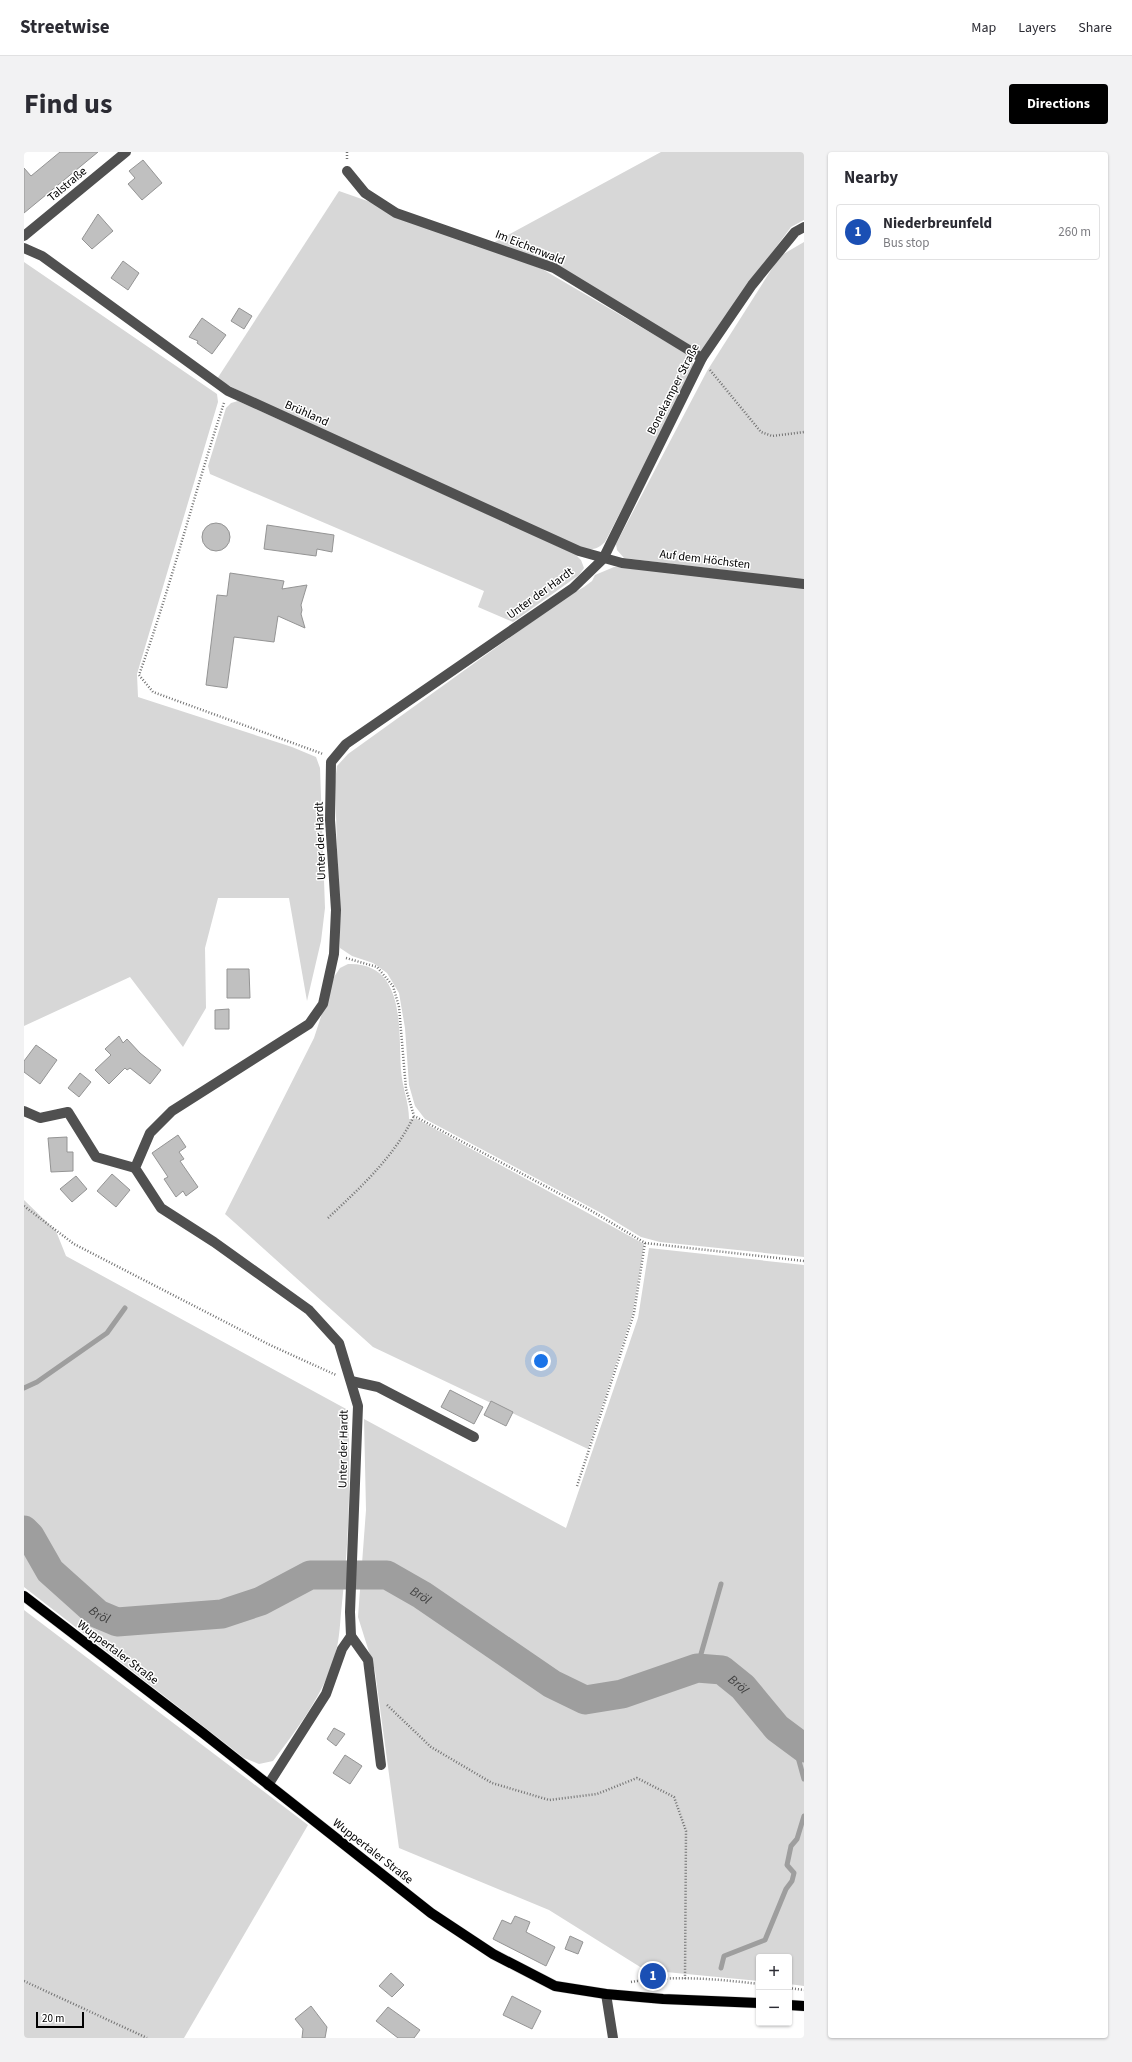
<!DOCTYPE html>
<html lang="en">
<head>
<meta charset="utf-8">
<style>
	body { margin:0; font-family:"Source Sans 3",sans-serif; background:#f2f2f3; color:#2b2b33 }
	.controls { position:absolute; right:12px; bottom:12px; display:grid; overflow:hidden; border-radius:4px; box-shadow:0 1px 3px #0004 }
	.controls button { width:36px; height:36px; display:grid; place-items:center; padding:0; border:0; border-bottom:1px solid #e1e1e2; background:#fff; color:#2b2b33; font:20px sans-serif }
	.scale { position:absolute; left:12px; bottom:10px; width:48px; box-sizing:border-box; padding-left:4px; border:2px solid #000; border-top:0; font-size:11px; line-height:14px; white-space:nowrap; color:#000; -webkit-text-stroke:3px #fff; paint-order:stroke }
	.you { position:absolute; left:517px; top:1209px; width:14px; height:14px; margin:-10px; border:3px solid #fff; border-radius:50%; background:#1a73e8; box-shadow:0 0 0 6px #1a73e833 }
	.badge { display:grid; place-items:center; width:26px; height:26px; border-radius:50%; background:#000; color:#fff; font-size:13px; font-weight:700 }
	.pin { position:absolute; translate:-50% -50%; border:2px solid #fff; box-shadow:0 1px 4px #0006 }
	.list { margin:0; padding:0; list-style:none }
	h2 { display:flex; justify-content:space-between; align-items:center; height:52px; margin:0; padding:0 16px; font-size:17px }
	h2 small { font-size:13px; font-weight:400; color:#7c7c81 }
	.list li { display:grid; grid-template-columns:26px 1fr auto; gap:12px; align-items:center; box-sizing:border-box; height:56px; margin:0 8px 8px; padding:0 8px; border:1px solid #e1e1e2; border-radius:4px }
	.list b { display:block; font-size:15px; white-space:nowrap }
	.list p { margin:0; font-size:13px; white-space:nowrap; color:#7c7c81 }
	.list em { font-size:13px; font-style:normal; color:#7c7c81 }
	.map { position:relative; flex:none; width:780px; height:1886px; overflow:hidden; border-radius:4px }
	header { display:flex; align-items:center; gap:24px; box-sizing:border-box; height:56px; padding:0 20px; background:#fff; border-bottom:1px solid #e1e1e2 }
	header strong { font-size:19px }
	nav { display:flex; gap:22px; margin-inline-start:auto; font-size:14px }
	.intro { display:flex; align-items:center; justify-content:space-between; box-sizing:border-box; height:96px; padding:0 24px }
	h1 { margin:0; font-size:28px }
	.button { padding:10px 18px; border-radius:4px; background:#000; color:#fff; font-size:14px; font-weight:700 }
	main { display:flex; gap:24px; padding:0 24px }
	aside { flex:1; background:#fff; border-radius:4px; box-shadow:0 1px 3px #0004 }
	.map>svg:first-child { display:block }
	.green { fill:#d7d7d7 }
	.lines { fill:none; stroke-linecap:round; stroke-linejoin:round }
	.stream { stroke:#9e9e9e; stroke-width:5 }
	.river { stroke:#9e9e9e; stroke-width:29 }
	.building { fill:#c0c0c0; stroke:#949494 }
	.major-casing { stroke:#dbdbdb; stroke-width:11 }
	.path { stroke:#727272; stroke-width:2.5; stroke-dasharray:1 2; stroke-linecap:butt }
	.minor { stroke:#505050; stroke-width:10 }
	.major { stroke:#000; stroke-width:10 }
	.labels { text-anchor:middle; stroke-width:3; stroke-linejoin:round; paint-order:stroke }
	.street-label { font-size:12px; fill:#000; stroke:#fff }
	.water-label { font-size:13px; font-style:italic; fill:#3f3f3f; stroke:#fff }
</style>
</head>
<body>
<header>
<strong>Streetwise</strong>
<nav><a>Map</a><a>Layers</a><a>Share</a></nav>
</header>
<div class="intro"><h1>Find us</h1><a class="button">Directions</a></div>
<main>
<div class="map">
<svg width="780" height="1886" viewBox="0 0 780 1886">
	<rect width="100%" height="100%" fill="#fff"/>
	<!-- green -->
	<g class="green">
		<path d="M637 0H780V68L767 75 696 171 678 200 547 124 469 91Z"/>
		<path d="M315 39 352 52 518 117 663 202C671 210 670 213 666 224L581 390C573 398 568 398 557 396L226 245 193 227Z"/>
		<path d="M780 90V428L600 406 593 398 592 392 683 219 756 104Z"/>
		<path d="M0 110 193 242 194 250 113 522 114 545 268 595 292 605 296 616 301 756 297 789 283 849 265 746H194L181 796 182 856 159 895 106 825 0 874Z"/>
		<path d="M214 249 551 402 557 408 560 416 555 423 489 470 454 455 460 439 186 322 184 314 202 256 207 251Z"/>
		<path d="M590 415H601L780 435V1105L636 1090 617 1085 579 1062 401 967 391 954 385 933 381 876 375 841 363 821 349 811 328 804 316 796 311 630 313 614 324 602 541 446 560 435 568 429 571 423Z"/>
		<path d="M324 812C383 810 374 880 377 918 378 935 385 950 385 967H393L620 1092 609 1160 564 1297 349 1195 201 1062 290 886 310 825 316 816Z"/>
		<path d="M0 1048 32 1079 42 1104 324 1258C327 1322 325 1387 318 1451 316 1468 316 1487 311 1503 301 1540 272 1579 249 1609L235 1612 220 1606 0 1435Z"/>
		<path d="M625 1096 780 1113V1834L765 1832V1805H735V1829L621 1818 525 1758 375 1696 351 1519 334 1465 342 1358 340 1267 542 1376 614 1166Z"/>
		<path d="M0 1458 284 1673 160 1886H0Z"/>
	</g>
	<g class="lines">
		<!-- stream -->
		<g class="stream">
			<path d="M0 1236 13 1230 83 1181 101 1156"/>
			<path d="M673 1516 697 1432"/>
			<path d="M769 1587 780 1627"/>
			<path d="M697 1816 700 1804 741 1788 762 1737 768 1729 770 1721 763 1713 767 1694 773 1687 780 1664"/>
		</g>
		<!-- river -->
		<path class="river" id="s1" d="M0 1378 6 1384 26 1419 74 1462 93 1470 198 1462 237 1449 286 1423H363L398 1443 528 1532 561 1548 598 1542 673 1516 698 1518 719 1535 753 1576 780 1596"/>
	</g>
	<!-- building -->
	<g class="building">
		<path d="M36 0H74L0 61V16L7 24Z"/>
		<path d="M119 8 138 31 118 48 104 32 111 26 105 19Z"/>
		<path d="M74 62 89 79 68 97 58 87Z"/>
		<path d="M99 109 115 121 104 138 87 126Z"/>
		<path d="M215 156 228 164 220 177 207 169Z"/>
		<path d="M178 166 202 183 188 202 173 191 174 189 165 185Z"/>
		<circle cx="192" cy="385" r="14"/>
		<path d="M243 373 310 383 308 400 293 397 292 404 240 397Z"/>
		<path d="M206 421 260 429 258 437 283 433 277 453 278 458 277 462 281 476 254 464 250 490 210 485 203 536 182 533 193 443 203 444Z"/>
		<path d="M203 817H225L226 846H203Z"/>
		<path d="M205 857V877H191V858Z"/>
		<path d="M95 884 99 891 103 887 116 901 137 918 126 932 106 916 103 918 101 916 85 932 71 918 87 903 81 897Z"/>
		<path d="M12 893 33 908 16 932 0 920V909Z"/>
		<path d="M56 921 67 930 55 945 44 936Z"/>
		<path d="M154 983 162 995 155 1000 160 1007 156 1009 174 1035 162 1044 159 1039 152 1045 140 1027 144 1025 128 1001Z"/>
		<path d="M43 985V1000H49V1019L27 1020 24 986Z"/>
		<path d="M88 1022 106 1038 92 1055 73 1039Z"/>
		<path d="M52 1024 63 1037 48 1050 36 1037Z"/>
		<path d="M426 1238 459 1255 450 1272 417 1255Z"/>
		<path d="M467 1249 489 1260 482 1274 460 1263Z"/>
		<path d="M310 1576 321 1582 312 1594 303 1587Z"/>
		<path d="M321 1603 338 1614 326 1632 309 1621Z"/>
		<path d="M491 1764 506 1770 502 1780 531 1795 522 1814 469 1787 478 1768 487 1772Z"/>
		<path d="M546 1784 559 1790 554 1802 541 1797Z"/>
		<path d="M367 1821 380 1833 368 1845 355 1834Z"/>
		<path d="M488 1844 517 1859 508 1877 479 1863Z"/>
		<path d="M287 1854 303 1875 301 1886H278L279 1877 271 1867Z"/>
		<path d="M364 1855 396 1878 390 1886H374L352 1869Z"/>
	</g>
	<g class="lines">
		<!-- major casing -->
		<g class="major-casing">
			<g id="major">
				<path d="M0 1444 179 1581 407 1761 469 1802 531 1834 582 1842 639 1847 735 1851"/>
				<path d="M765 1853 780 1854"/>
			</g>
		</g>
		<!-- path -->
		<g class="path">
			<path d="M323 0V7"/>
			<path d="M686 218 737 280 748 284 780 280"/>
			<path d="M200 251C170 342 147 434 115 523L129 540 299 602"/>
			<path d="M322 806 353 815 369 834 375 855 382 937 390 964 566 1058 621 1091 780 1109"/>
			<path d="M0 1054 50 1092 246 1193 312 1223"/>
			<path d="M304 1066C337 1035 370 1005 390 964"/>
			<path d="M553 1334 610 1161 621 1091"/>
			<path d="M363 1553 407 1595 468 1631 525 1648 573 1642 613 1626 650 1645 662 1679 661 1827"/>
			<path d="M0 1829 123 1886"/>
			<path d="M607 1830C650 1823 693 1827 735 1832"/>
			<path d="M765 1836 780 1838"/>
		</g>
		<!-- minor -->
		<g class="minor">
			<path d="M323 19 341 41 372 61 530 116 678 206"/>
			<path d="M0 84 102 0"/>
			<path d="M0 96 18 104 204 239 555 399 598 411 780 432"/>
			<path d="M0 959 16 966 44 960 72 1005 111 1016"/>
			<path d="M327 1229 354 1235 450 1285"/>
			<path d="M327 1484 344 1508 357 1613"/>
			<path d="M244 1633 302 1542 318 1497 327 1484 326 1460 334 1254 315 1191 285 1158 190 1090 137 1056 111 1016 126 981 148 959 285 872 299 852 310 802 312 758 306 668 307 610 322 592 549 436 579 407 678 206 728 133 771 80 780 75"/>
			<path d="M582 1842 589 1886"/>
		</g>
		<!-- major -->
		<use href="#major" class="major"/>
	</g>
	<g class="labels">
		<!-- street labels -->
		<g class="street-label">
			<text transform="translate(43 32) rotate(-40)" y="4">Talstraße</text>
			<text transform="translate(506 95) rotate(22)" y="4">Im Eichenwald</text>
			<text transform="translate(649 237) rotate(-63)" y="4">Bonekamper Straße</text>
			<text transform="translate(283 261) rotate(24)" y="4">Brühland</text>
			<text transform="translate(681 407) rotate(7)" y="4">Auf dem Höchsten</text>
			<text transform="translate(516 441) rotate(-36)" y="4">Unter der Hardt</text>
			<text transform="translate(296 689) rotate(-92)" y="4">Unter der Hardt</text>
			<text transform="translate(319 1297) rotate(-89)" y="4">Unter der Hardt</text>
			<text transform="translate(94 1500) rotate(37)" y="4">Wuppertaler Straße</text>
			<text transform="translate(349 1699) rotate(38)" y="4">Wuppertaler Straße</text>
		</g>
		<!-- water labels -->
		<g class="water-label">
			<text dy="5" stroke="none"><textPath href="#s1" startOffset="452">Bröl</textPath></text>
			<text dy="5" stroke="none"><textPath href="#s1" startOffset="115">Bröl</textPath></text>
			<text dy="5" stroke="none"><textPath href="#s1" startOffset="811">Bröl</textPath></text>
		</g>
	</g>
</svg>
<div class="controls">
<button>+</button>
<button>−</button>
</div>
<div class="scale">20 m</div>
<div class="you"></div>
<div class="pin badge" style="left:629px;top:1824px;background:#1a4fb4">1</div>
</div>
<aside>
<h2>Nearby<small></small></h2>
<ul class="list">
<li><span class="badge" style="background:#1a4fb4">1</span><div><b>Niederbreunfeld</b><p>Bus stop</p></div><em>260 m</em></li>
</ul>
</aside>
</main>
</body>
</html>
